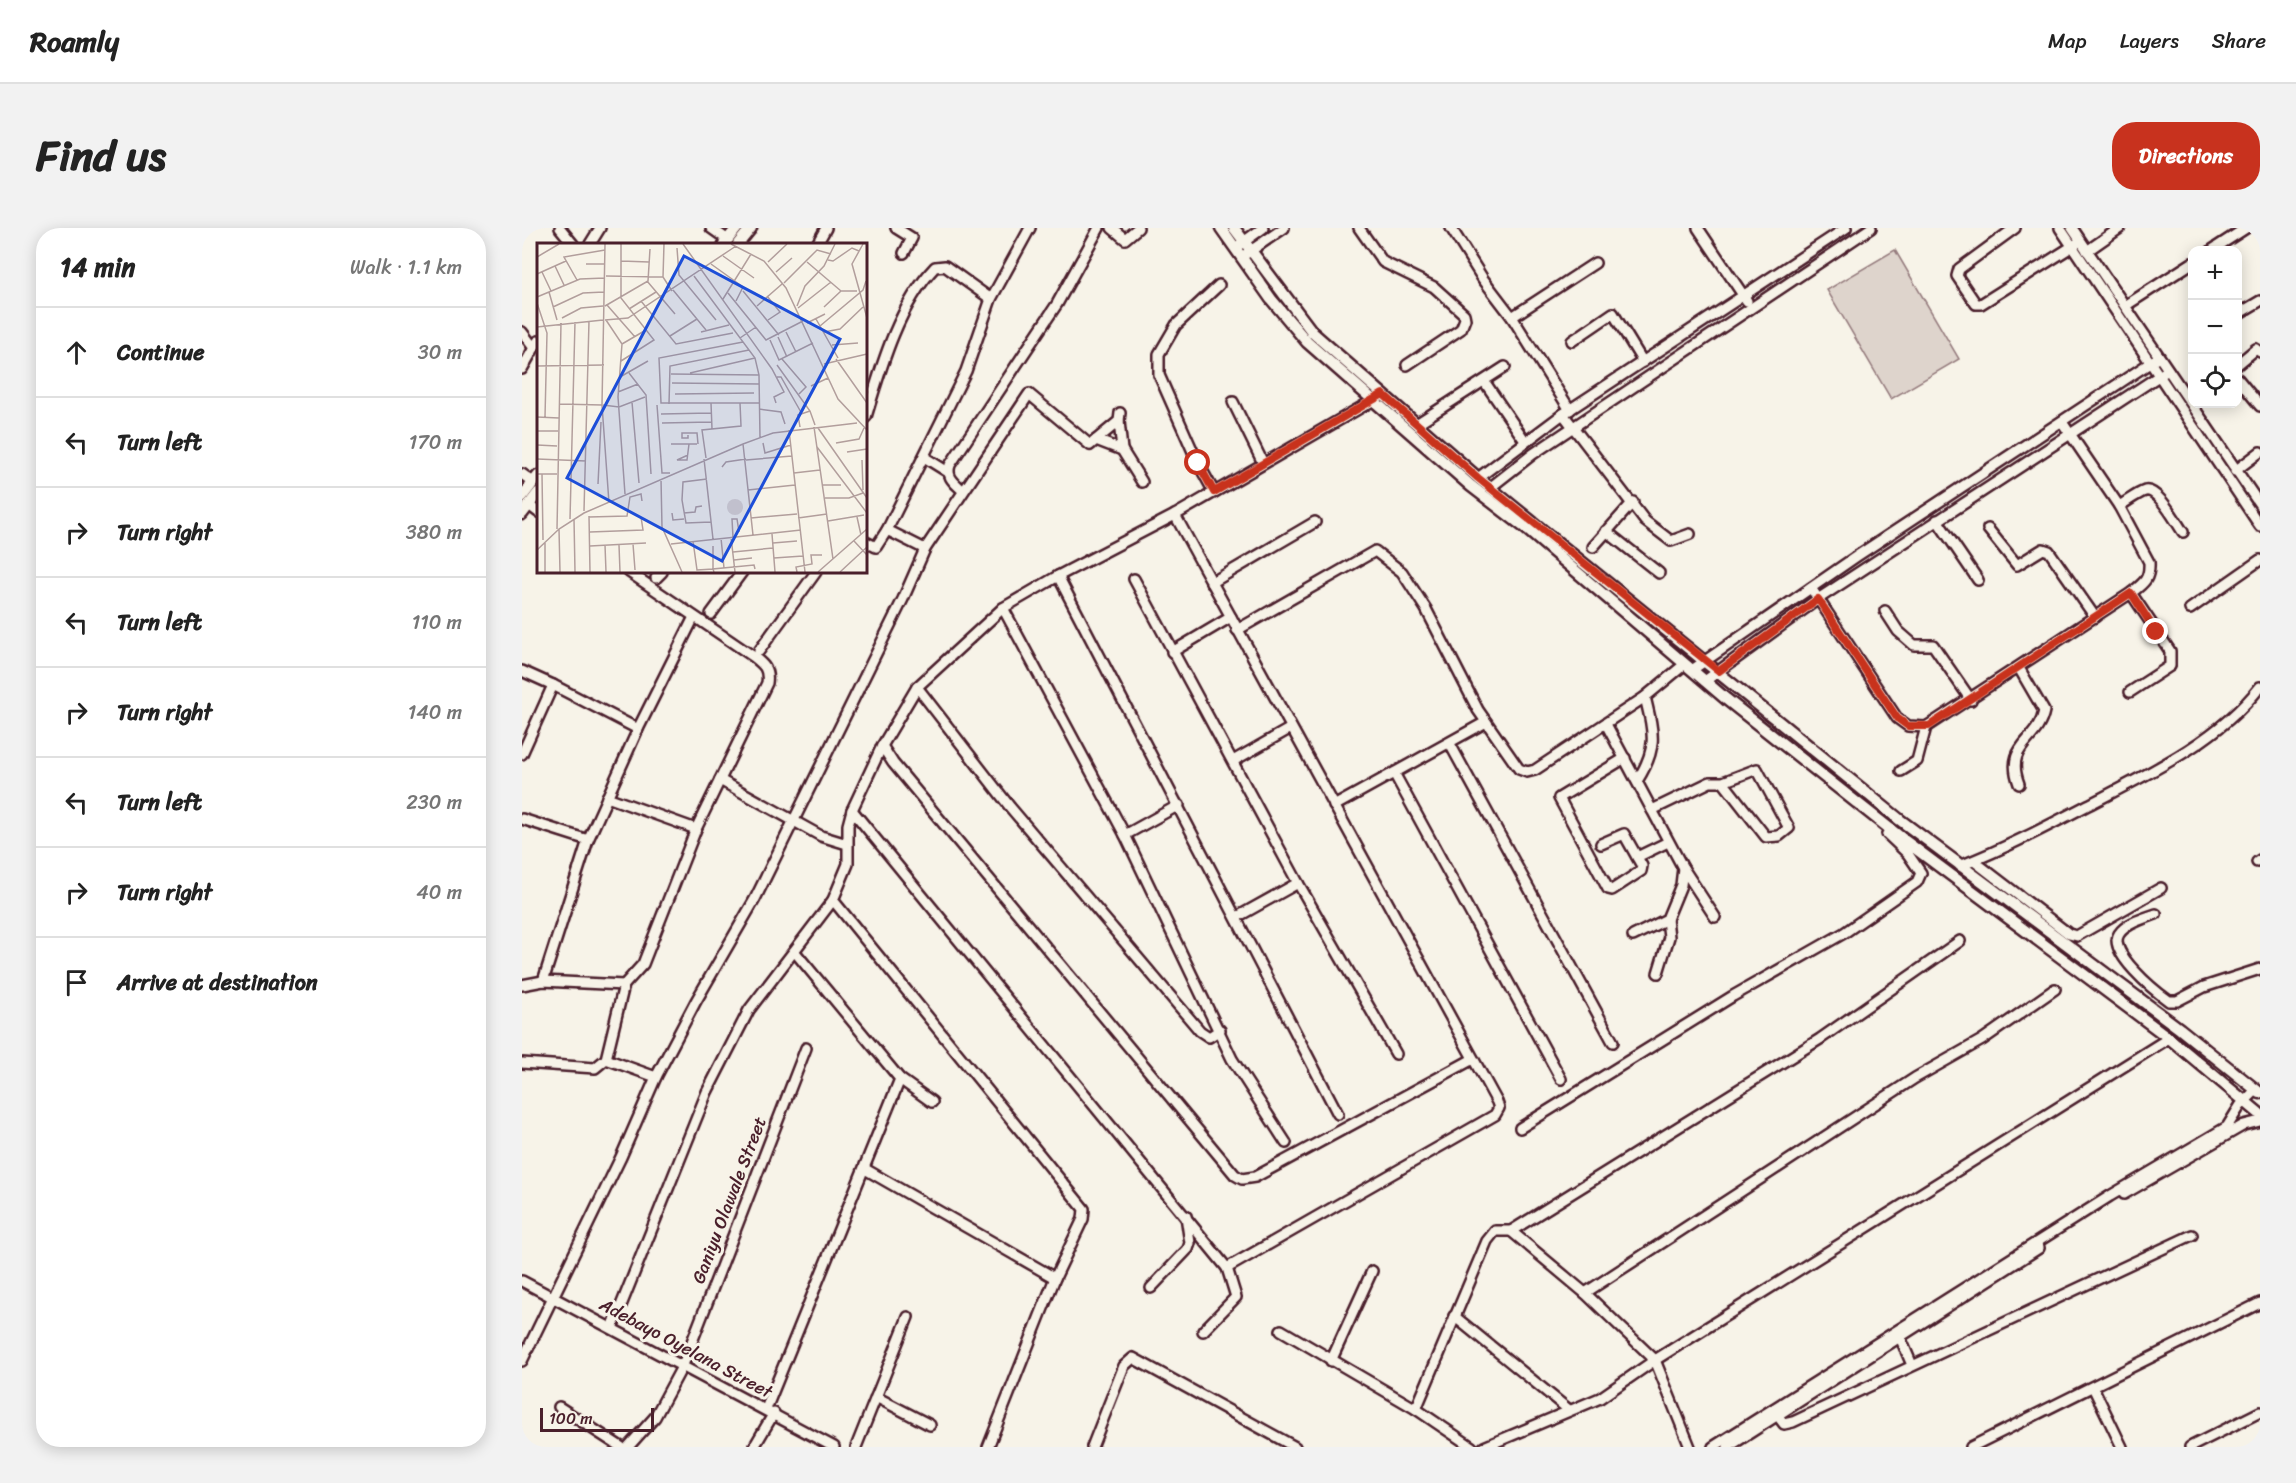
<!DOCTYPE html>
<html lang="en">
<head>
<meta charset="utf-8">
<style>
	body { margin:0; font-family:Sriracha,sans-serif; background:#f2f2f2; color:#222 }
	.controls { position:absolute; right:18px; top:18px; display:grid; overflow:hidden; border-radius:12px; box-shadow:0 3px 15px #0003 }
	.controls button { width:54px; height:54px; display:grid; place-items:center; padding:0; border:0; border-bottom:2px solid #e0e0e0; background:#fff; color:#222; font:30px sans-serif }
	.scale { position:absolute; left:18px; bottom:15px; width:114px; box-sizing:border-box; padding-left:6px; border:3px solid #4a1f2b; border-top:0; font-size:16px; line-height:21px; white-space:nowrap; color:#4a1f2b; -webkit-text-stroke:4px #f7f3e8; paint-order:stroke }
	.stop { position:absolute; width:18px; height:18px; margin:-14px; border:4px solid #c8321e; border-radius:50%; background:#fff }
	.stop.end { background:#c8321e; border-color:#fff; box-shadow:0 2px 6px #0008 }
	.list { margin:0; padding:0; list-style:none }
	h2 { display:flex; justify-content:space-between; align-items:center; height:78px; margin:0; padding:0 24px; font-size:26px }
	h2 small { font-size:20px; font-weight:400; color:#767676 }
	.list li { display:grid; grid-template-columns:39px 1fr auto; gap:18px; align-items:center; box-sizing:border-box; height:90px; padding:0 24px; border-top:2px solid #e0e0e0 }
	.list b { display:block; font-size:22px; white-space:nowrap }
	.list em { font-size:20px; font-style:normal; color:#767676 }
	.icon { flex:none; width:33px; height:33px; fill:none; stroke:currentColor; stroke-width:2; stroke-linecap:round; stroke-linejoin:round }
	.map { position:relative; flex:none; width:1738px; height:1219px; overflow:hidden; border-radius:24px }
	header { display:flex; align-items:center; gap:36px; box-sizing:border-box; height:84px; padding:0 30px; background:#fff; border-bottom:2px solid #e0e0e0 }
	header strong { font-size:28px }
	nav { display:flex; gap:33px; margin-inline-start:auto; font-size:21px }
	.intro { display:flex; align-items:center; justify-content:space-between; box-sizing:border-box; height:144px; padding:0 36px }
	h1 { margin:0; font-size:42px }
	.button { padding:15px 27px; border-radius:24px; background:#c8321e; color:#fff; font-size:21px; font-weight:700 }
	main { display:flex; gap:36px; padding:0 36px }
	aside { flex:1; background:#fff; border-radius:24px; box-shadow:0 3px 15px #0003 }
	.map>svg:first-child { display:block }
	.green { fill:#ded4cc; stroke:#947a7c; stroke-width:1.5 }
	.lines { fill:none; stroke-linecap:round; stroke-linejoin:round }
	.minor-casing { stroke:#4a1f2b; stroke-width:14 }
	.major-casing { stroke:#4a1f2b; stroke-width:15 }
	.minor { stroke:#f7f3e8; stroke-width:9 }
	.major { stroke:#f7f3e8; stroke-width:10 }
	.route { stroke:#c8321e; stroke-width:8 }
	.labels { text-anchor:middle; stroke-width:6; stroke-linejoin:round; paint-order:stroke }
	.street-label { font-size:18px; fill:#4a1f2b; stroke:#f7f3e8 }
	.inset-road { fill:none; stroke:#b29e9c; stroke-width:1.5 }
	.view { fill:#1d4ed8; fill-opacity:0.15; stroke:#1d4ed8; stroke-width:3 }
	.inset-edge { fill:none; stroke:#4a1f2b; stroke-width:3 }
</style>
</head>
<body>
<header>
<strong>Roamly</strong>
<nav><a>Map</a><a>Layers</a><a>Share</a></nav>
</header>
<div class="intro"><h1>Find us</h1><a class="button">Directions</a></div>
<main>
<aside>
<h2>14 min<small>Walk · 1.1 km</small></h2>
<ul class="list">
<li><svg class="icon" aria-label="ahead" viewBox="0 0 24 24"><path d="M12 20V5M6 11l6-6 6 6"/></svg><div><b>Continue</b></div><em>30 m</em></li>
<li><svg class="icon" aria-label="left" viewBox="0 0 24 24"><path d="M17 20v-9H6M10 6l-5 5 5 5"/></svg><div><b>Turn left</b></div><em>170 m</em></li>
<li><svg class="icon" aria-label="right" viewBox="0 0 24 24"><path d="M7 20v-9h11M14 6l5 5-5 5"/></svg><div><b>Turn right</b></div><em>380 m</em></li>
<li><svg class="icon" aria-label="left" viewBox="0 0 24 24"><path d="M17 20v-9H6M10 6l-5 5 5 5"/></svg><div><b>Turn left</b></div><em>110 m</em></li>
<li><svg class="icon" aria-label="right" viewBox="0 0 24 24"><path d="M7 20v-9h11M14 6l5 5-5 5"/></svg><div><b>Turn right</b></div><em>140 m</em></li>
<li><svg class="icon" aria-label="left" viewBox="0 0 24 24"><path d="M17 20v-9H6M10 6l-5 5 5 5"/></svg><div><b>Turn left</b></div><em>230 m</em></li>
<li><svg class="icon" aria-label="right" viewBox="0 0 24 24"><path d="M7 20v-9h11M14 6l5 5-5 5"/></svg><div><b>Turn right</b></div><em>40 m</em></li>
<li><svg class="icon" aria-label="arrive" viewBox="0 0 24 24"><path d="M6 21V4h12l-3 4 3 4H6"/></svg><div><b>Arrive at destination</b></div></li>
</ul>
</aside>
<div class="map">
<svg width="1738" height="1219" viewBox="0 0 1738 1219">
	<rect width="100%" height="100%" fill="#f7f3e8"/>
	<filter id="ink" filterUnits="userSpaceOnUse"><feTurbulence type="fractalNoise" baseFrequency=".0167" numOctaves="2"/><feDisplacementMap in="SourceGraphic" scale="12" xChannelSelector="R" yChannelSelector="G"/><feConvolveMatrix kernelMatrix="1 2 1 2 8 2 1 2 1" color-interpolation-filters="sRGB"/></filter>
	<g filter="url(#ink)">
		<!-- green -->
		<path class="green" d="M1373 22 1437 131 1369 171 1305 62Z"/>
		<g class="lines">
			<!-- minor casing -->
			<g class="minor-casing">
				<g id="minor">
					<path d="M38 0 51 16"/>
					<path d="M189 0 206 12"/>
					<path d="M374 0 390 10 382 25"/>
					<path d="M590 0 603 11 616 0"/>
					<path d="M837 0 861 34 912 59 942 86 943 91 939 101 885 137"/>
					<path d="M929 0 961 51 990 89 1048 182"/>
					<path d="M1176 0 1225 73"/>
					<path d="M1493 0 1437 41 1435 48 1454 76H1459L1554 16"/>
					<path d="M1538 0 1738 298"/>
					<path d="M1550 0 1738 277"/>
					<path d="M68 16 78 0"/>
					<path d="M295 16 304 0"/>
					<path d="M716 18 741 0"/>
					<path d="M1690 22 1724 0"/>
					<path d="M1565 23 1598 0"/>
					<path d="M724 26 762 0"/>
					<path d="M1603 78 1670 35"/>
					<path d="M1716 86 1738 73"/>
					<path d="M990 89 1073 35"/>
					<path d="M0 104 12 120"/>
					<path d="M1050 113 1091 85 1121 134"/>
					<path d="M1716 136 1734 121 1738 124"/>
					<path d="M0 141 16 113"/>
					<path d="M1716 151 1738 178"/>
					<path d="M962 153 1003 213"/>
					<path d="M711 174 741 235"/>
					<path d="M1041 186 1123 293 1149 313 1168 306"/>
					<path d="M344 189C359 139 376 78 413 39L423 38 469 71"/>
					<path d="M597 193 600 222"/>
					<path d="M896 195 983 139"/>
					<path d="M574 212 600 222 620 254"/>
					<path d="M402 229 426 244"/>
					<path d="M1713 243 1738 224"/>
					<path d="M0 246 11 254"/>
					<path d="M956 250 1041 186 1324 0"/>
					<path d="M969 259 1011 226 1349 0"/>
					<path d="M440 262C432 254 424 249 428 237L535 76 577 0"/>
					<path d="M692 264 676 235 637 147V126L654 97 697 57"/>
					<path d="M7 277 16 284"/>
					<path d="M1597 278C1605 274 1614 266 1623 263 1636 260 1654 294 1661 304"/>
					<path d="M1415 292 1456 352"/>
					<path d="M1466 301 1495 337 1521 321 1527 323 1573 389"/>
					<path d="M365 302 444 143 469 71 508 0"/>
					<path d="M1084 303 1137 345"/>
					<path d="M344 314 354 319 365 302 403 321"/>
					<path d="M1071 319 1111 274"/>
					<path d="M536 348 816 886"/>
					<path d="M134 350 140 344"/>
					<path d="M612 351 776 655 874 826"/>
					<path d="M689 355 793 294"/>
					<path d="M1289 360 1375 490 1386 498 1404 499 1609 365C1622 355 1628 351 1627 334L1597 278 1540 194"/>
					<path d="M481 380 603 607 710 831 764 915"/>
					<path d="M1668 381 1738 332"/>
					<path d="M1363 383 1376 403 1392 417H1411L1449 472"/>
					<path d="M189 386 220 344"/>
					<path d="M715 402 853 323 880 344 904 381 956 482 997 541 1005 544 1013 542 1123 469 1163 436"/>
					<path d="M237 423 294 344"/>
					<path d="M650 424 709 389"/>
					<path d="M1170 442 1335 328 1637 129"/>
					<path d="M0 443 31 457"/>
					<path d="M1183 453 1296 371 1646 142"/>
					<path d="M395 459 488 579 678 803 687 809 698 802"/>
					<path d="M1608 464 1648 438V423L1609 365"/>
					<path d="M1084 496 1161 640 1193 689"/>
					<path d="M928 516 1091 814"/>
					<path d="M360 518 371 535 713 947 720 951 733 949 951 831"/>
					<path d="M0 526 31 457 116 501"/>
					<path d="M711 533 769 500"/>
					<path d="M1379 543 1395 533 1404 499"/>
					<path d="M872 545 1039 851"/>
					<path d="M198 552 299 608 325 616"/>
					<path d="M1115 553C1136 520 1132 506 1123 469"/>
					<path d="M1497 556C1482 516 1516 515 1522 483L1497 440"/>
					<path d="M85 569 174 601"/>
					<path d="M812 578 964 494"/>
					<path d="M330 582 705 1040 973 887 977 880 975 874 653 287"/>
					<path d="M1130 582 1188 554H1201L1235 541 1267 600 1257 608 1244 609 1201 554"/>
					<path d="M0 591 66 612"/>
					<path d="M603 607 657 577"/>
					<path d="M1079 616 1102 606 1120 638 1119 643 1090 662 1086 661 1037 570 1103 530"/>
					<path d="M1115 629 1146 614"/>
					<path d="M1452 633 1547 706 1555 708 1639 660"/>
					<path d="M1735 634 1738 632"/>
					<path d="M1438 638C1482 621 1524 599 1566 577 1626 546 1696 513 1738 459"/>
					<path d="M311 672 562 981 561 991 533 1050 466 1219"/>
					<path d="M1634 686C1623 690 1604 695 1597 706 1585 724 1633 763 1647 773H1655L1682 759 1738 741"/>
					<path d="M715 689 776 655"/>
					<path d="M1111 708 1145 691 1159 657 1161 640"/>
					<path d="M273 724 378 851 410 874"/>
					<path d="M1136 745 1147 709 1145 691"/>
					<path d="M21 753 66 612 116 501 172 389"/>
					<path d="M0 757 21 753 102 757"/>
					<path d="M84 831 102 757 121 736 174 601 245 455C247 441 242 437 232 429L107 344"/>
					<path d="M0 835 73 840 84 831 134 849"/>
					<path d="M998 900 1211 768 1322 705 1395 654 1399 645 1386 626 1365 606 1369 601"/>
					<path d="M343 941 533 1050"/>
					<path d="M1602 966 1722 897 1738 893"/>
					<path d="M989 1003 1063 1065 1133 1132 1168 1219"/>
					<path d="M0 1053 312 1219"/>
					<path d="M629 1060 666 1021 668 1015 664 988"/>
					<path d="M1063 1065 1393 850 1460 812 1533 761"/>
					<path d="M932 1088 1047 1182"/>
					<path d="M90 1100 185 864 227 782 311 672 326 636V597L330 582 360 518 395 459 481 380 536 348 653 287 857 169"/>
					<path d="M759 1102 894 1181 950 1219"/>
					<path d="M681 1103 714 1069 705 1040"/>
					<path d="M1378 1109 1390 1137"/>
					<path d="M0 1133 99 929 134 849 174 773 233 671 381 371 403 321 507 166 568 217 597 193 598 185"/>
					<path d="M809 1133 850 1043"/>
					<path d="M1571 1159 1600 1219"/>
					<path d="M354 1169 408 1197"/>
					<path d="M37 1179 99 1219"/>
					<path d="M244 1181 378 851"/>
					<path d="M894 1181 965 1013 973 1003H989L1298 811 1438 713"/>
					<path d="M1256 1188 1262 1196 1271 1194 1670 1007"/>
					<path d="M106 1219 133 1189 161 1137 284 820"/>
					<path d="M232 1219 252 1185"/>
					<path d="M334 1219 386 1089"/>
					<path d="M570 1219 602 1138 611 1130 773 1219"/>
					<path d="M962 1219 1078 1170 1133 1132 1647 810"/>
					<path d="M1191 1219 1588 968 1705 899 1718 878 1734 862"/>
					<path d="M1206 1219 1517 1020"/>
					<path d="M1449 1219 1738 1075"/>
					<path d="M1668 1219 1738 1184"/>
				</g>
			</g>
			<!-- major casing -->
			<g class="major-casing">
				<g id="major">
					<path d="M699 0 749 71 785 114 949 258 1001 298 1204 471 1382 612 1647 810 1738 886"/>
					<path d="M712 0 791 105 956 250 1378 592 1658 801 1738 865"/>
					<path d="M202 16 215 0"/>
					<path d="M216 16 229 0"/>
					<path d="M0 269 16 248"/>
					<path d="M0 286 16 265"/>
				</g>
			</g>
			<!-- minor -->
			<use href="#minor" class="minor"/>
			<!-- major -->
			<use href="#major" class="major"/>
		</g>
	</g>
	<g class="lines" filter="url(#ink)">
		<!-- route -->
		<path class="route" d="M676 235 692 264 861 166 956 250 1197 443 1296 371 1375 490 1386 498H1407L1609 365 1634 404"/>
	</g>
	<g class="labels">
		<!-- street labels -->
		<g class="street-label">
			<text transform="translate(207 972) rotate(-69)" y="6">Ganiyu Olawale Street</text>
			<text transform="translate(164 1120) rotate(28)" y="6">Adebayo Oyelana Street</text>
		</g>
	</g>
	<!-- overview -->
	<g transform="translate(15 15)">
		<rect width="330" height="330" fill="#f7f3e8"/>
		<path d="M190 264a8 8 0 1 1 16 0a8 8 0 1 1-16 0Z" fill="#ded4cc"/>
		<path class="inset-road" d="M68 1 65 162 72 260M127 1 126 34 135 48M146 1 235 126 247 149 237 154 239 160M194 1 227 18 249 45 301 156 330 187M326 1 315 21 330 75M140 5 142 32 179 77M186 13 217 35M0 14 22 1M291 17 296 18 315 5 322 8M84 18 112 19M231 19 250 1M270 19 304 48M49 21H68M174 21 206 44 199 58M18 23 27 42M5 29 14 48M239 29 255 15M0 31 29 18M69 33 126 34M157 33 218 115 222 132 223 195M40 37 27 14 68 7M110 38 138 71M247 40 280 7 294 11M136 47 169 87M206 48 242 92M12 49 20 77M191 50 229 97 266 78M230 53 243 69 231 77M0 54 43 36 68 35M186 56 214 11M104 58 139 101 196 90M0 60 10 90 8 174M70 62 98 94M68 63 111 38 113 6M220 63 245 41M260 63 268 43 287 23 298 1M16 64 46 50 67 49M287 64 304 48H320M261 65 294 39M92 66 119 49M25 75 44 65 66 63M279 76 301 115M68 77 91 75 199 3M69 77 85 101 81 154 88 251M270 80 288 71M283 83 326 47 329 38M0 84 66 77M164 89 192 82M249 89 259 109M287 89 303 86 326 64M133 93 160 76M241 94 250 114M203 95 219 84M233 97 242 117 276 100M206 99 122 115 124 160H222M85 101 109 87M295 102 321 100M245 116 269 144 262 151M299 116 330 160M84 118 117 97 84 55V1M287 121 330 111M240 122 273 168 278 182M0 123 67 122M92 130 109 152 114 231M153 130 218 115M134 131 222 132M83 134 111 118M240 134H244L265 171M135 140 222 141M274 143 291 135M81 149 101 141M138 151 217 150M95 159 102 240M174 160 175 186M22 161 65 162M132 161 133 123 212 107M66 162 82 164 108 154M120 162 125 230H133M222 166 244 169 248 181M124 171 174 170M0 174 22 175M125 180 174 179M263 184 261 172 273 168M277 184 296 316M281 185 330 255M252 187 268 329M0 188H21M151 192V195H145V190H160L161 201M226 200 228 210 254 202M299 200 322 196 327 185M134 201H160M206 201 216 292M0 202 20 203M280 204 330 270M310 209 330 206M151 212 140 217H150L152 201M169 215 165 187 204 183 203 160M0 216 49 218M167 216 176 296M209 217 255 213M325 217 326 247M185 224 189 219 209 216M257 230 283 227M0 231H20M5 231 6 297M124 236 125 284 145 329M170 236 146 239 145 257 149 280 174 279M61 241 64 179M285 242H304M211 247 258 242M288 255H312L326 250M47 268 52 78M135 270 136 277 147 276M147 270 158 269 159 264 165 263M52 273 53 329M52 274 90 273 93 254 104 251 105 258M320 274 324 292M214 275 260 271M261 275 290 271M33 276 38 79M37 276 38 329M291 278 327 272M20 286 24 80M22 286 23 329M53 289 106 287 104 274M235 291 238 329M194 294 198 329M196 294 195 276H200L202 289M184 295 187 325M156 298 160 327 176 326V303M317 298 330 312M8 300V329M236 300 260 298M96 301 98 327M134 301 264 287M68 302 69 329M82 302 83 329M53 303 109 300M0 307 22 286 47 270 206 201 236 190 320 180M196 309 236 305M237 315 266 313M197 317 215 315M177 329 176 326 217 322 218 326M260 329 259 324 275 321 274 312H285M281 329 330 286M303 329 330 304"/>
		<path class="view" d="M147 13 303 96 185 318 30 235Z"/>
		<rect width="330" height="330" class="inset-edge"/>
	</g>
</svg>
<div class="controls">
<button>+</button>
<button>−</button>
<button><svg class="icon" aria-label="locate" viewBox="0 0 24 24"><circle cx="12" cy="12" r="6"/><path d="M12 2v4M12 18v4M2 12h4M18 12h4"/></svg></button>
</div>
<div class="scale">100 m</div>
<div class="stop" style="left:676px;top:235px"></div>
<div class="stop end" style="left:1634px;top:404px"></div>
</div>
</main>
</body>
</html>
